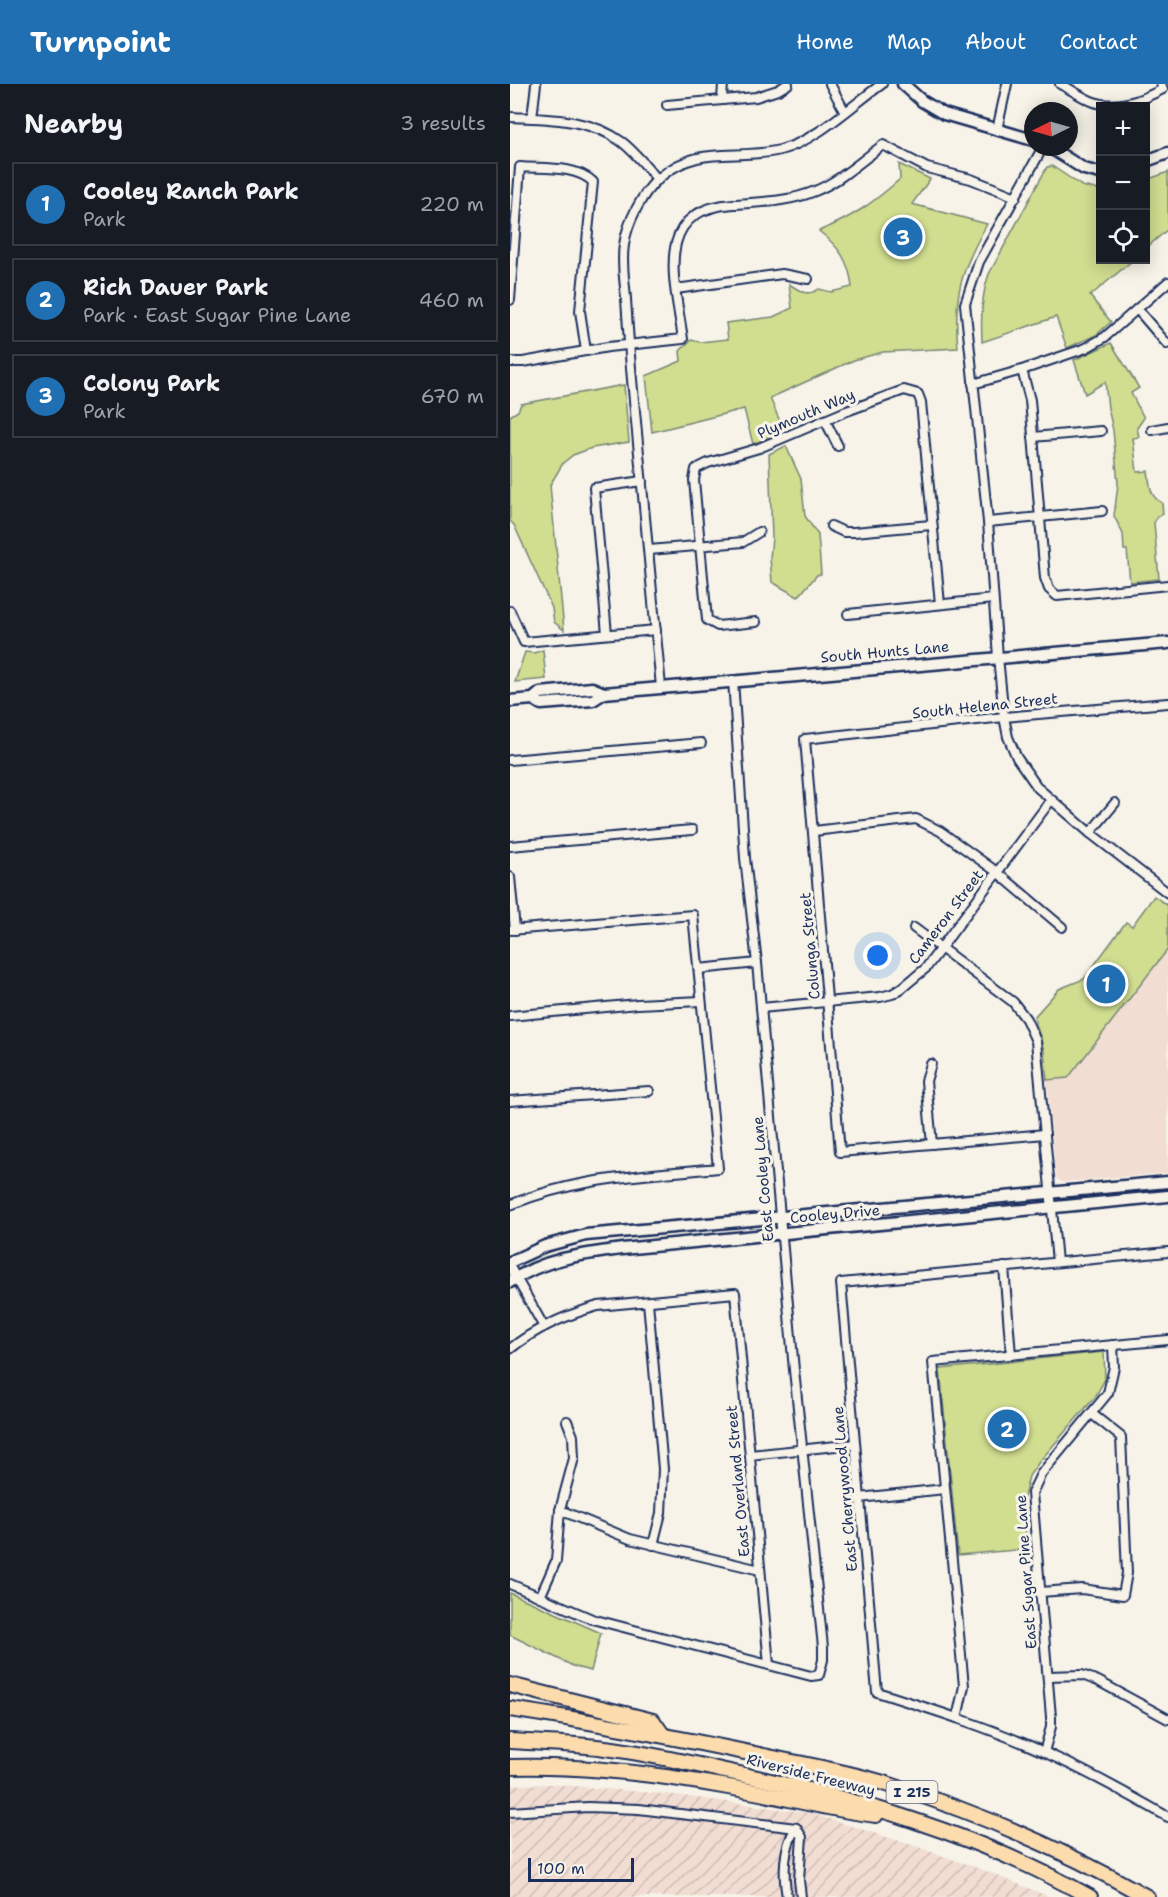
<!DOCTYPE html>
<html lang="en">
<head>
<meta charset="utf-8">
<style>
	body { margin:0; font-family:"Shantell Sans",sans-serif; background:#20242c; color:#f1f3f6 }
	.controls { position:absolute; right:18px; top:18px; display:grid; overflow:hidden; border-radius:0px; box-shadow:0 3px 15px #0003 }
	.controls button { width:54px; height:54px; display:grid; place-items:center; padding:0; border:0; border-bottom:2px solid #363941; background:#171b24; color:#f1f3f6; font:30px sans-serif }
	.compass { position:absolute; left:514px; top:18px; width:54px; height:54px; border-radius:50%; background:#171b24; box-shadow:0 3px 15px #0003; rotate:265deg }
	.scale { position:absolute; left:18px; bottom:15px; width:106px; box-sizing:border-box; padding-left:6px; border:3px solid #1b2f5e; border-top:0; font-size:16px; line-height:21px; white-space:nowrap; color:#1b2f5e; -webkit-text-stroke:4px #f7f3e8; paint-order:stroke }
	.you { position:absolute; left:368px; top:872px; width:21px; height:21px; margin:-15px; border:4px solid #fff; border-radius:50%; background:#1a73e8; box-shadow:0 0 0 9px #1a73e833 }
	.badge { display:grid; place-items:center; width:39px; height:39px; border-radius:50%; background:#1f6fb2; color:#fff; font-size:20px; font-weight:700 }
	.pin { position:absolute; translate:-50% -50%; border:3px solid #fff; box-shadow:0 2px 6px #0006 }
	.list { margin:0; padding:0; list-style:none }
	h2 { display:flex; justify-content:space-between; align-items:center; height:78px; margin:0; padding:0 24px; font-size:26px }
	h2 small { font-size:20px; font-weight:400; color:#9ea1a6 }
	.list li { display:grid; grid-template-columns:39px 1fr auto; gap:18px; align-items:center; box-sizing:border-box; height:84px; margin:0 12px 12px; padding:0 12px; border:2px solid #363941; border-radius:0px }
	.list b { display:block; font-size:22px; white-space:nowrap }
	.list p { margin:0; font-size:20px; white-space:nowrap; color:#9ea1a6 }
	.list em { font-size:20px; font-style:normal; color:#9ea1a6 }
	.icon { flex:none; width:33px; height:33px; fill:none; stroke:currentColor; stroke-width:2; stroke-linecap:round; stroke-linejoin:round }
	.map { position:relative; flex:none; width:658px; height:1813px; overflow:hidden }
	header { display:flex; align-items:center; gap:36px; box-sizing:border-box; height:84px; padding:0 30px; background:#1f6fb2; color:#fff }
	header strong { font-size:28px }
	nav { display:flex; gap:33px; margin-inline-start:auto; font-size:21px }
	main { display:flex }
	aside { flex:1; background:#171b24 }
	.map>svg:first-child { display:block }
	.built { fill:#f1ddd2 }
	.industrial { fill:url(#industrial-furrows) }
	.green { fill:#d1dd8f; stroke:#768676; stroke-width:1.5 }
	.lines { fill:none; stroke-linecap:round; stroke-linejoin:round }
	.street-casing { stroke:#1b2f5e; stroke-width:12 }
	.secondary-casing { stroke:#1b2f5e; stroke-width:15 }
	.highway-casing { stroke:#1b2f5e; stroke-width:18 }
	.street { stroke:#f7f3e8; stroke-width:8 }
	.secondary { stroke:#f7f3e8; stroke-width:10 }
	.highway { stroke:#fcdcac; stroke-width:14 }
	.labels { text-anchor:middle; stroke-width:6; stroke-linejoin:round; paint-order:stroke }
	.shield { fill:#f7f3e8; stroke:#5d6a87; stroke-width:1.5 }
	.shield-label { font-size:14px; font-weight:bold; fill:#1b2f5e }
	.street-label { font-size:15px; fill:#1b2f5e; stroke:#f7f3e8 }
</style>
</head>
<body>
<header>
<strong>Turnpoint</strong>
<nav><a>Home</a><a>Map</a><a>About</a><a>Contact</a></nav>
</header>
<main>
<aside>
<h2>Nearby<small>3 results</small></h2>
<ul class="list">
<li><span class="badge">1</span><div><b>Cooley Ranch Park</b><p>Park</p></div><em>220 m</em></li>
<li><span class="badge">2</span><div><b>Rich Dauer Park</b><p>Park · East Sugar Pine Lane</p></div><em>460 m</em></li>
<li><span class="badge">3</span><div><b>Colony Park</b><p>Park</p></div><em>670 m</em></li>
</ul>
</aside>
<div class="map">
<svg width="658" height="1813" viewBox="0 0 658 1813">
	<defs>
		<pattern id="industrial-furrows" width="10" height="10" patternUnits="userSpaceOnUse" patternTransform="scale(1.5)"><rect width="10" height="10" fill="#f1ddd2"/><path d="M-1 1l2-2M0 10L10 0M9 11l2-2" fill="none" stroke="#cebeb7"/></pattern>
	</defs>
	<rect width="100%" height="100%" fill="#f7f3e8"/>
	<filter id="ink" filterUnits="userSpaceOnUse"><feTurbulence type="fractalNoise" baseFrequency=".0167" numOctaves="2"/><feDisplacementMap in="SourceGraphic" scale="12" xChannelSelector="R" yChannelSelector="G"/><feConvolveMatrix kernelMatrix="1 2 1 2 8 2 1 2 1" color-interpolation-filters="sRGB"/></filter>
	<g filter="url(#ink)">
		<!-- built -->
		<path class="built" d="M658 865V1089L552 1098 546 1093 537 996 558 994Z"/>
		<!-- industrial -->
		<path class="industrial" d="M41 1700 165 1711 300 1729 402 1761 481 1789 540 1813H0V1701Z"/>
		<!-- green -->
		<g class="green">
			<path d="M389 80 420 95 402 120 477 140C451 186 443 211 448 264L373 268 344 276 260 314 274 347 243 360 234 325 142 348 136 292 171 277 170 267 181 256 190 258 218 255 216 239 263 233 282 224 279 200C290 207 297 213 309 205L321 208 342 203C339 176 329 163 309 147 343 133 363 119 390 95Z"/>
			<path d="M542 82 572 102 590 106V176H623L580 212 601 238 586 251 557 264 546 233 472 258C471 234 471 213 479 190L537 83Z"/>
			<path d="M658 88V145L636 164V96Z"/>
			<path d="M601 259 629 304 621 309 634 334 627 344 629 353 623 354 627 388 638 387C640 400 639 412 652 419L653 430 647 433 644 439 649 495 620 498 617 466H614L613 450 604 432 608 400 603 346 598 324 595 298 575 310 564 276Z"/>
			<path d="M114 301 119 358 82 364 63 371 53 379 40 401 54 546 44 538 42 524 4 441 0 437V332L8 327 11 320Z"/>
			<path d="M276 362 291 395 295 432 308 451 311 490 307 491 288 513 262 498 260 474 262 454 259 370Z"/>
			<path d="M33 566 36 595 5 598 15 568 24 569Z"/>
			<path d="M644 812 658 822V865L558 994 537 996 534 967 524 933 549 905 574 895 616 838 622 842Z"/>
			<path d="M594 1268 595 1295 585 1313 529 1378 519 1392 513 1417 517 1465 448 1471 430 1285Z"/>
			<path d="M0 1509 91 1549 81 1587 65 1583 0 1551Z"/>
		</g>
		<g class="lines">
			<!-- street casing -->
			<g class="street-casing">
				<g id="street">
					<path d="M320 0 335 28"/>
					<path d="M550 0C561 5 572 14 584 18 607 26 632 16 653 5L651 0"/>
					<path d="M212 16 213 0"/>
					<path d="M157 21 246 13 268 6 278 0"/>
					<path d="M0 33C38 35 80 34 112 58 126 69 137 83 148 96"/>
					<path d="M22 34 26 0"/>
					<path d="M487 46 497 0"/>
					<path d="M533 63 469 178 455 220 478 438 488 573 494 633 498 653 507 674 528 704 580 749 658 809"/>
					<path d="M166 205 272 190 298 195"/>
					<path d="M0 216 10 83C33 85 66 81 83 98L70 227 76 267"/>
					<path d="M627 225 657 260"/>
					<path d="M0 278H13L98 263 173 255C165 198 141 125 224 120 251 118 279 118 305 107 330 97 351 77 373 61L417 84 461 95 506 113"/>
					<path d="M512 286 520 316 535 494 539 505 547 512 658 501"/>
					<path d="M463 300 512 286 576 264 595 253 658 198"/>
					<path d="M315 336 328 362"/>
					<path d="M642 346 658 343"/>
					<path d="M523 353 591 347"/>
					<path d="M478 438 592 427"/>
					<path d="M321 442 334 448H344L421 441"/>
					<path d="M139 466 233 458 249 448"/>
					<path d="M0 527 14 558 146 546"/>
					<path d="M338 530 483 515"/>
					<path d="M246 538 208 542 197 536 184 396 186 385 198 379 249 364 334 328 394 306 408 310 411 318 430 520"/>
					<path d="M97 550 84 404 132 397"/>
					<path d="M151 603C142 504 133 405 123 306 120 276 118 245 116 215 115 198 111 179 114 161 117 139 132 109 149 94 190 59 225 77 270 66 306 57 342 21 372 0"/>
					<path d="M0 676 191 659"/>
					<path d="M304 747 406 735 430 747 487 788 552 843"/>
					<path d="M580 749 605 719"/>
					<path d="M0 762 182 746"/>
					<path d="M0 793 5 846"/>
					<path d="M404 844 503 918 516 935 526 957 547 1178"/>
					<path d="M0 846 183 831 208 1084C138 1091 66 1093 0 1121"/>
					<path d="M189 885 247 879"/>
					<path d="M251 924 370 913 382 910 392 904 416 884 541 716"/>
					<path d="M0 932 128 920 191 917"/>
					<path d="M421 980 416 997 422 1060"/>
					<path d="M0 1017 139 1007"/>
					<path d="M535 1050 330 1068 295 655 494 633 658 619"/>
					<path d="M658 1168 331 1199 367 1608C424 1626 481 1644 536 1669 578 1688 618 1710 658 1733"/>
					<path d="M0 1183 34 1243"/>
					<path d="M494 1183 501 1271"/>
					<path d="M138 1218 153 1385 151 1429 143 1461"/>
					<path d="M0 1265C26 1244 56 1231 88 1222L225 1209 259 1581"/>
					<path d="M240 1371 345 1360"/>
					<path d="M349 1414 435 1405"/>
					<path d="M50 1426 120 1455 250 1486"/>
					<path d="M0 1500 82 1535 301 1592 309 1591 313 1576V1563L284 1286 247 879 235 774 223 596"/>
					<path d="M530 1508 572 1505 613 1511 617 1489 611 1353 582 1330"/>
					<path d="M30 1513 46 1477 50 1426 64 1374 63 1352 57 1337"/>
					<path d="M538 1592 572 1591 588 1597 658 1635"/>
					<path d="M447 1634 454 1602 423 1278 658 1256"/>
					<path d="M534 1668 541 1643V1633L522 1409 531 1390 598 1309 604 1283 603 1261"/>
					<path d="M0 1728 78 1723 129 1725 286 1744"/>
					<path d="M286 1744 292 1753 289 1796 291 1813"/>
					<path d="M277 1813C273 1791 273 1763 286 1744"/>
				</g>
			</g>
			<!-- secondary casing -->
			<g class="secondary-casing">
				<g id="secondary">
					<path d="M393 0 412 17 434 30 523 56"/>
					<path d="M539 63 574 85 590 89"/>
					<path d="M636 77 658 69"/>
					<path d="M23 615 31 620 83 616 94 609"/>
					<path d="M0 617 23 615 30 609 82 604 94 609 658 559"/>
					<path d="M0 1178 35 1162 76 1151 658 1098"/>
					<path d="M0 1198C33 1175 73 1170 112 1165L658 1112"/>
				</g>
			</g>
			<!-- highway casing -->
			<g class="highway-casing">
				<g id="highway">
					<path d="M0 1601 143 1637 152 1650"/>
					<path d="M0 1625C87 1638 173 1655 259 1673 300 1682 343 1689 383 1702 472 1730 556 1767 637 1813"/>
					<path d="M0 1657C32 1659 64 1660 95 1664 137 1669 179 1679 220 1688 344 1714 468 1750 580 1813"/>
					<path d="M0 1683C72 1681 147 1690 218 1703 267 1711 316 1725 366 1731"/>
				</g>
			</g>
			<!-- street -->
			<use href="#street" class="street"/>
			<!-- secondary -->
			<use href="#secondary" class="secondary"/>
			<!-- highway -->
			<use href="#highway" class="highway"/>
		</g>
	</g>
	<g class="labels">
		<!-- shield labels -->
		<rect class="shield" x="376.5" y="1697" width="51" height="22" rx="4.5"/>
		<g class="shield-label">
			<text x="402" y="1713">I 215</text>
		</g>
		<!-- street labels -->
		<g class="street-label">
			<text transform="translate(296 330) rotate(-23)" y="5">Plymouth Way</text>
			<text transform="translate(375 568) rotate(-5)" y="5">South Hunts Lane</text>
			<text transform="translate(475 622) rotate(-6)" y="5">South Helena Street</text>
			<text transform="translate(436 833) rotate(-53)" y="5">Cameron Street</text>
			<text transform="translate(300 862) rotate(-95)" y="5">Colunga Street</text>
			<text transform="translate(253 1095) rotate(-95)" y="5">East Cooley Lane</text>
			<text transform="translate(325 1130) rotate(-5)" y="5">Cooley Drive</text>
			<text transform="translate(228 1397) rotate(-95)" y="5">East Overland Street</text>
			<text transform="translate(335 1405) rotate(-95)" y="5">East Cherrywood Lane</text>
			<text transform="translate(516 1488) rotate(-94)" y="5">East Sugar Pine Lane</text>
			<text transform="translate(301 1691) rotate(14)" y="5">Riverside Freeway</text>
		</g>
	</g>
</svg>
<div class="controls">
<button>+</button>
<button>−</button>
<button><svg class="icon" aria-label="locate" viewBox="0 0 24 24"><circle cx="12" cy="12" r="6"/><path d="M12 2v4M12 18v4M2 12h4M18 12h4"/></svg></button>
</div>
<svg class="compass" viewBox="-18 -18 36 36"><path d="M0-13l5 13h-10z" fill="#e53935"/><path d="M0 13l5-13h-10z" fill="#9ea1a6"/></svg>
<div class="scale">100 m</div>
<div class="you"></div>
<div class="pin badge" style="left:596px;top:900px">1</div>
<div class="pin badge" style="left:497px;top:1345px">2</div>
<div class="pin badge" style="left:393px;top:153px">3</div>
</div>
</main>
</body>
</html>
